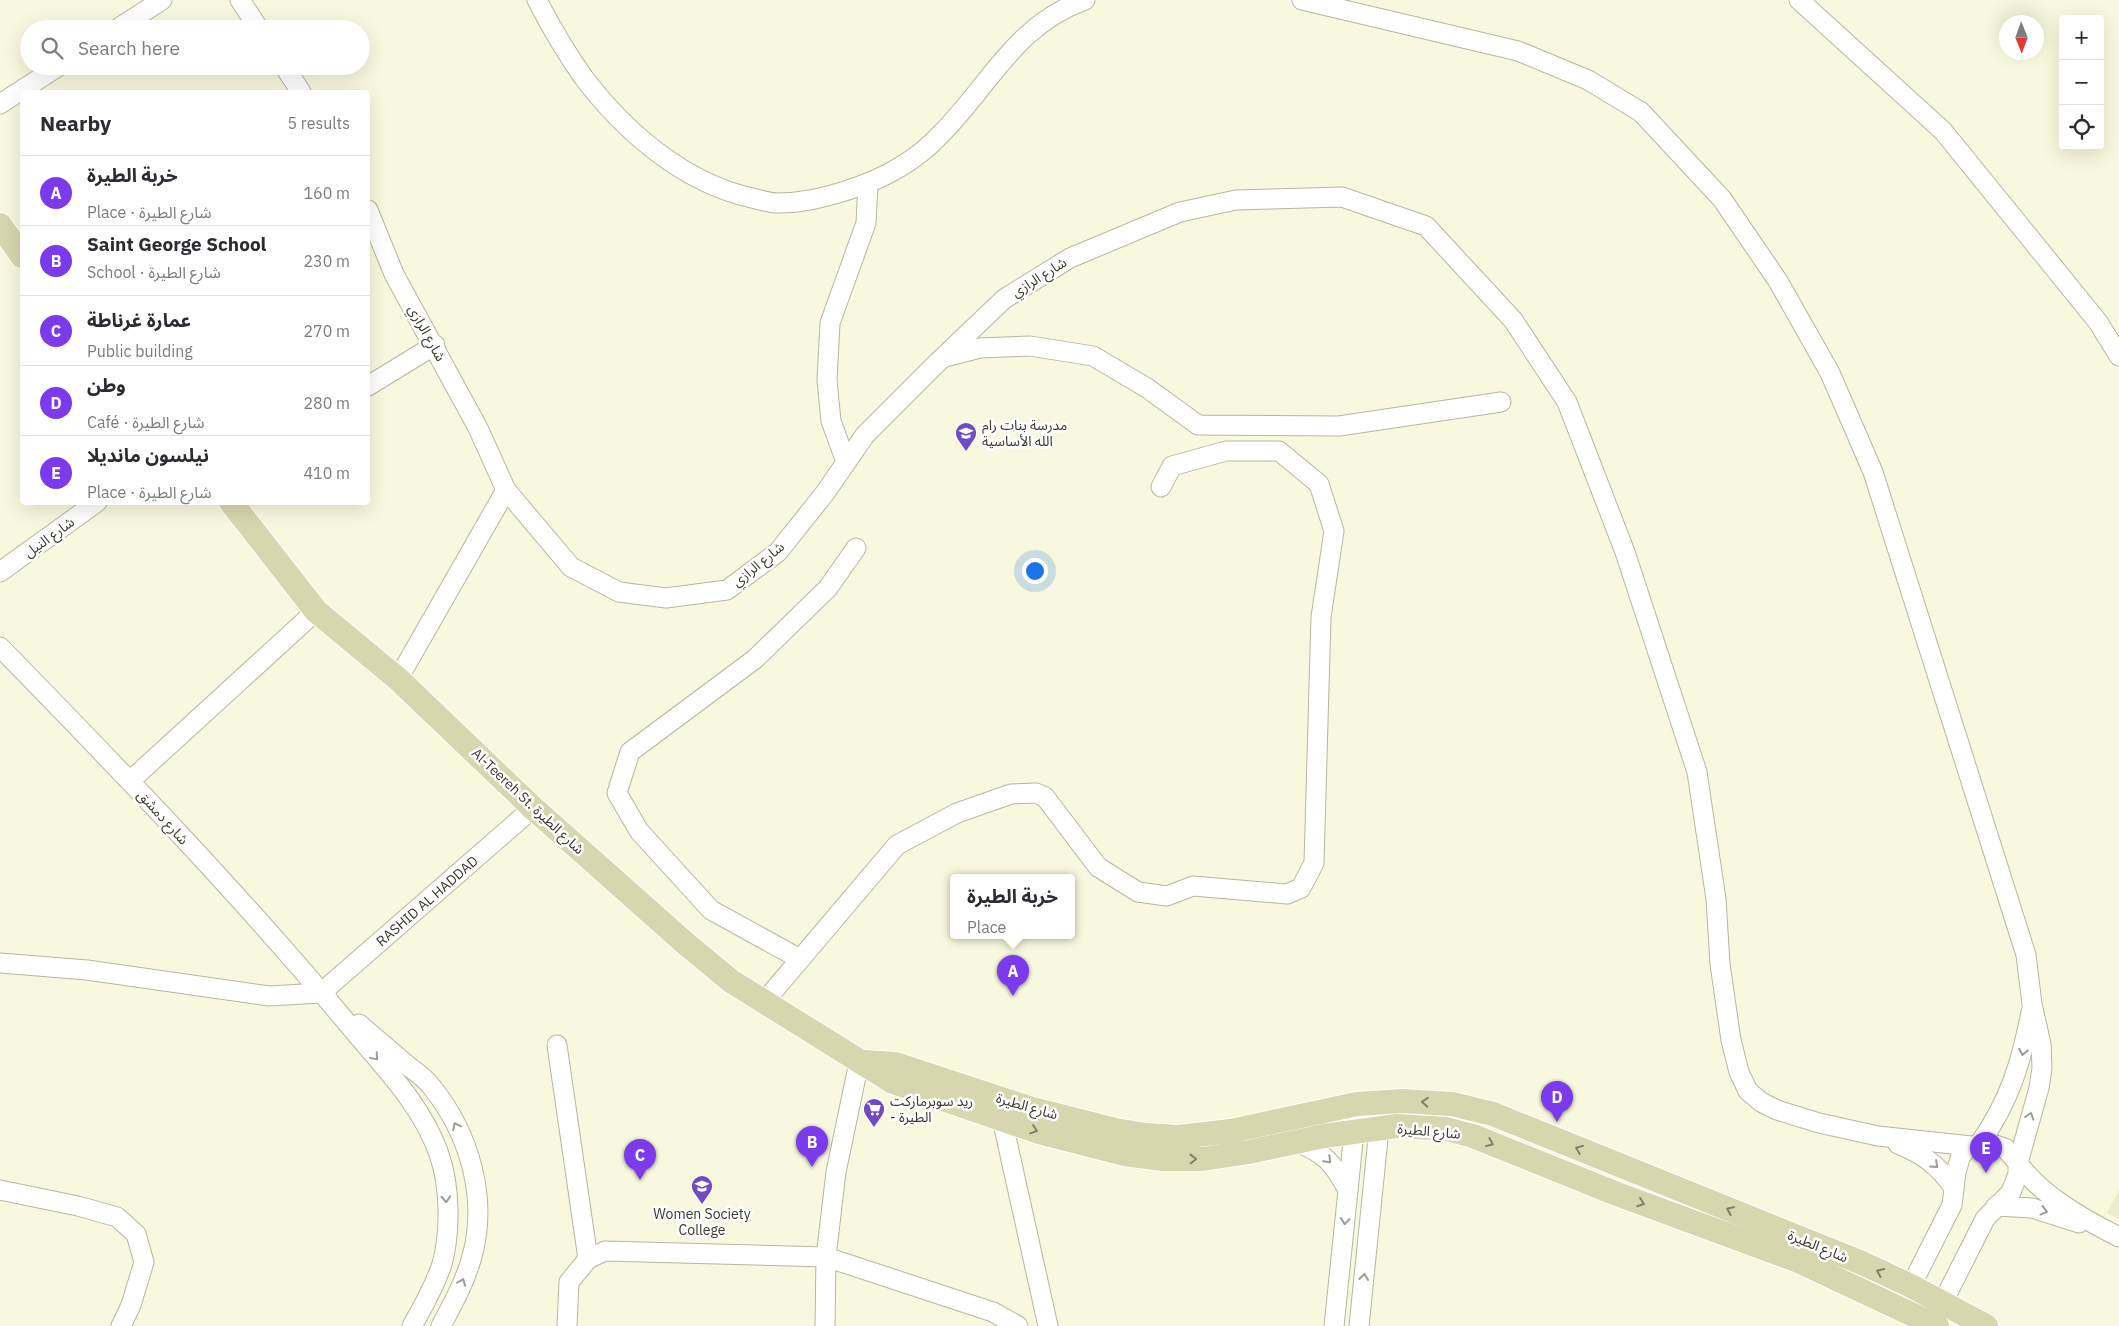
<!DOCTYPE html>
<html lang="en">
<head>
<meta charset="utf-8">
<style>
	body { margin:0; font-family:"IBM Plex Sans","Noto Sans Arabic",sans-serif; background:#f2f2f3; color:#2b2b33 }
	.controls { position:absolute; right:15px; top:15px; display:grid; overflow:hidden; border-radius:5px; box-shadow:0 5px 20px #0002 }
	.controls button { width:45px; height:45px; display:grid; place-items:center; padding:0; border:0; border-bottom:1px solid #e1e1e2; background:#fff; color:#2b2b33; font:25px sans-serif }
	.compass { position:absolute; left:1999px; top:15px; width:45px; height:45px; border-radius:50%; background:#fff; box-shadow:0 5px 20px #0002; rotate:179deg }
	.you { position:absolute; left:1034px; top:570px; width:18px; height:18px; margin:-12px; border:4px solid #fff; border-radius:50%; background:#1a73e8; box-shadow:0 0 0 8px #1a73e833 }
	.badge { display:grid; place-items:center; width:32px; height:32px; border-radius:50%; background:#7c3aed; color:#fff; font-size:16px; font-weight:700 }
	.pin { position:absolute; translate:-50% -41px; filter:drop-shadow(0 1px 2px #0008) }
	.pin::after { content:''; position:absolute; top:26px; width:18px; height:15px; background:inherit; clip-path:polygon(0 0,100% 0,50% 100%) }
	.popup { position:absolute; left:950px; top:874px; width:125px; height:65px; box-sizing:border-box; display:grid; place-content:center; border-radius:5px; background:#fff; filter:drop-shadow(0 1px 4px #0005); font-size:16px; white-space:nowrap; color:#7c7c81 }
	.popup b { font-size:19px; color:#2b2b33 }
	.popup::after { content:''; position:absolute; left:50%; top:100%; margin-left:-10px; border:10px solid transparent; border-top-color:#fff }
	.list { margin:0; padding:0; list-style:none }
	h2 { display:flex; justify-content:space-between; align-items:center; height:65px; margin:0; padding:0 20px; font-size:21px }
	h2 small { font-size:16px; font-weight:400; color:#7c7c81 }
	.list li { display:grid; grid-template-columns:32px 1fr auto; gap:15px; align-items:center; box-sizing:border-box; height:70px; padding:0 20px; border-top:1px solid #e1e1e2 }
	.list b { display:block; font-size:19px; white-space:nowrap }
	.list p { margin:0; font-size:16px; white-space:nowrap; color:#7c7c81 }
	.list em { font-size:16px; font-style:normal; color:#7c7c81 }
	.icon { flex:none; width:28px; height:28px; fill:none; stroke:currentColor; stroke-width:2; stroke-linecap:round; stroke-linejoin:round }
	.map { position:relative; flex:none; width:2119px; height:1326px; overflow:hidden }
	.search { position:absolute; background:#fff; box-shadow:0 5px 20px #0002; left:20px; top:20px; width:350px; height:55px; display:flex; align-items:center; gap:12px; box-sizing:border-box; padding:0 18px; border-radius:28px; color:#7c7c81; font-size:19px }
	.panel { position:absolute; background:#fff; box-shadow:0 5px 20px #0002; left:20px; top:90px; width:350px; height:415px; border-radius:5px }
	.map>svg:first-child { display:block }
	.built { fill:#ebecca }
	.lines { fill:none; stroke-linecap:round; stroke-linejoin:round }
	.minor-casing { stroke:#b6b89e; stroke-width:21 }
	.major-casing { stroke:#fff; stroke-width:26 }
	.minor { stroke:#fff; stroke-width:19 }
	.major { stroke:#d6d7ae; stroke-width:24 }
	.oneway { stroke:#9c9c97 }
	.oneway2 { stroke:#808068 }
	.labels { text-anchor:middle; stroke-width:5; stroke-linejoin:round; paint-order:stroke }
	.street-label { font-size:14px; fill:#39392f; stroke:#fff }
	.poi-label { font-size:14px; fill:#39392f; stroke:#fff; text-anchor:start }
</style>
</head>
<body>
<div class="map">
<svg width="2119" height="1326" viewBox="0 0 2119 1326">
	<rect width="100%" height="100%" fill="#f7f8dd"/>
	<!-- built -->
	<path class="built" d="M2119 1190V1219L2107 1213Z"/>
	<g class="lines">
		<!-- minor casing -->
		<g class="minor-casing">
			<g id="minor">
				<path d="M240 0 259 29"/>
				<path d="M537 0C551 27 566 53 584 78 625 132 684 183 752 198 761 200 770 203 778 203 802 203 822 198 845 191 881 180 915 162 941 134 989 86 1016 24 1085 0"/>
				<path d="M1302 0 1518 51 1588 80 1641 112 1722 199 1778 281 1830 373 1873 472 2026 955 2032 1004 2041 1044 2042 1068 2039 1088 2018 1163C2041 1195 2083 1219 2119 1237"/>
				<path d="M1799 0 1943 131 2098 322 2119 356"/>
				<path d="M117 29 162 0"/>
				<path d="M284 66 301 92"/>
				<path d="M0 104 59 66"/>
				<path d="M368 210 394 274 478 428 506 490 571 567 619 592 666 598 727 590 778 552 825 493 865 435 934 366 1004 299 1070 258 1180 212 1236 200 1342 197 1426 226 1513 320 1567 402 1625 552 1697 772 1716 899 1720 964 1731 1040 1739 1072 1748 1091 1761 1102 1777 1110 1819 1123 1878 1136 1971 1146"/>
				<path d="M945 357 980 348 1030 346 1093 356 1147 388 1198 425 1339 426 1501 402"/>
				<path d="M368 386 435 345"/>
				<path d="M846 462 831 421 827 380 830 323 866 223 868 184"/>
				<path d="M0 572 97 502"/>
				<path d="M0 647C117 767 235 889 343 1018 377 1060 421 1102 439 1154 450 1186 451 1231 442 1264 435 1285 423 1307 412 1326"/>
				<path d="M398 679 506 490"/>
				<path d="M130 781 316 611"/>
				<path d="M800 959 711 910 639 831 617 793 630 752 755 659 828 588 856 548"/>
				<path d="M0 963 87 970 269 996 321 993 328 999"/>
				<path d="M321 993 533 808"/>
				<path d="M764 1002 897 845 957 813 1011 794 1036 793 1045 797 1098 867 1138 892 1167 896 1193 886 1287 894 1301 888 1314 863 1321 617 1334 531 1319 484 1279 451H1226L1172 466 1161 487"/>
				<path d="M359 1024C375 1038 392 1052 408 1066 416 1072 425 1078 431 1086 470 1134 489 1200 471 1260 464 1284 452 1305 441 1326"/>
				<path d="M557 1045 588 1259"/>
				<path d="M1002 1119 1048 1326"/>
				<path d="M1296 1142C1325 1153 1333 1163 1348 1190"/>
				<path d="M1986 1142 2005 1148 2018 1163V1174L2011 1192 1985 1219 1943 1302 1916 1315 1911 1286 1952 1205 1956 1172 1961 1155 1968 1148Z"/>
				<path d="M1980 1143C2010 1100 2021 1063 2031 1012"/>
				<path d="M1898 1144C1923 1154 1939 1166 1954 1188"/>
				<path d="M0 1190 78 1206 117 1217 136 1234 144 1262 131 1305 121 1326"/>
				<path d="M1996 1206 2032 1208 2079 1223"/>
				<path d="M567 1326 569 1282 588 1259 605 1251 826 1257 993 1312 1018 1326"/>
				<path d="M825 1326 826 1257 836 1172 859 1062"/>
				<path d="M1334 1326 1354 1132 1358 1119"/>
				<path d="M1359 1326 1379 1129 1363 1104"/>
			</g>
		</g>
		<!-- major casing -->
		<g class="major-casing">
			<g id="major">
				<path d="M0 225 22 256"/>
				<path d="M231 502 316 611 398 679 533 808 685 943 731 981 893 1082 1042 1133 1124 1154 1163 1159H1202L1249 1152 1324 1136 1397 1126 1446 1129 1473 1136 1617 1194 1796 1260 1937 1326"/>
				<path d="M863 1062 895 1064 1032 1109 1115 1130 1146 1135 1178 1137 1231 1131 1357 1104 1402 1101 1452 1104 1493 1114 1862 1263 1911 1286 1986 1326"/>
			</g>
		</g>
		<!-- minor -->
		<use href="#minor" class="minor"/>
		<!-- major -->
		<use href="#major" class="major"/>
	</g>
	<!-- one-way arrows -->
	<defs><path id="oneway-chevron" d="M-2-3.5L2.5 0L-2 3.5" fill="none" stroke-width="1.6" stroke-linecap="round" stroke-linejoin="round" transform="scale(1.25)"/></defs>
	<g class="oneway">
		<use href="#oneway-chevron" transform="translate(2023 1052) rotate(101)"/>
		<use href="#oneway-chevron" transform="translate(375 1057) rotate(50)"/>
		<use href="#oneway-chevron" transform="translate(2030 1116) rotate(-72)"/>
		<use href="#oneway-chevron" transform="translate(456 1126) rotate(-116)"/>
		<use href="#oneway-chevron" transform="translate(1328 1160) rotate(45)"/>
		<use href="#oneway-chevron" transform="translate(1935 1165) rotate(42)"/>
		<use href="#oneway-chevron" transform="translate(446 1199) rotate(87)"/>
		<use href="#oneway-chevron" transform="translate(2044 1211) rotate(15)"/>
		<use href="#oneway-chevron" transform="translate(1345 1221) rotate(96)"/>
		<use href="#oneway-chevron" transform="translate(1364 1277) rotate(-84)"/>
		<use href="#oneway-chevron" transform="translate(462 1282) rotate(-69)"/>
	</g>
	<g class="oneway2">
		<use href="#oneway-chevron" transform="translate(1425 1102) rotate(-176)"/>
		<use href="#oneway-chevron" transform="translate(1034 1130) rotate(19)"/>
		<use href="#oneway-chevron" transform="translate(1490 1143) rotate(22)"/>
		<use href="#oneway-chevron" transform="translate(1579 1149) rotate(-158)"/>
		<use href="#oneway-chevron" transform="translate(1193 1159) rotate(-1)"/>
		<use href="#oneway-chevron" transform="translate(1641 1203) rotate(20)"/>
		<use href="#oneway-chevron" transform="translate(1730 1210) rotate(-157)"/>
		<use href="#oneway-chevron" transform="translate(1880 1272) rotate(-156)"/>
	</g>
	<!-- icons -->
	<defs>
		<g id="school-pin" transform="scale(1.125)"><path d="M0 17L-7.5 6A9.5 9.5 0 1 1 7.5 6Z" fill="#6f4ac3" stroke="#fff"/><path d="M0-5L7-2L0 1L-7-2ZM-4 1L0 2.5L4 1V4Q0 6-4 4Z" fill="#fff"/></g>
		<g id="supermarket-pin" transform="scale(1.125)"><path d="M0 17L-7.5 6A9.5 9.5 0 1 1 7.5 6Z" fill="#6f4ac3" stroke="#fff"/><path d="M-6-5.5h2.5l.6 2H6L4.5 2H-2.5L-4.4-4H-6ZM-1.5 3.2a1.3 1.3 0 1 0 .1 0ZM3 3.2a1.3 1.3 0 1 0 .1 0Z" fill="#fff"/></g>
		<g id="university-pin" transform="scale(1.125)"><path d="M0 17L-7.5 6A9.5 9.5 0 1 1 7.5 6Z" fill="#6f4ac3" stroke="#fff"/><path d="M0-5L7-2L0 1L-7-2ZM-4 1L0 2.5L4 1V4Q0 6-4 4Z" fill="#fff"/></g>
	</defs>
	<g fill-rule="evenodd">
		<use href="#school-pin" x="966" y="433"/>
		<use href="#supermarket-pin" x="874" y="1109"/>
		<use href="#university-pin" x="702" y="1186"/>
	</g>
	<g class="labels">
		<!-- street labels -->
		<g class="street-label">
			<text transform="translate(1039 277) rotate(-32)" y="5">شارع الرازي</text>
			<text transform="translate(427 333) rotate(61)" y="5">شارع الرازي</text>
			<text transform="translate(49 537) rotate(-36)" y="5">شارع النيل</text>
			<text transform="translate(758 564) rotate(-39)" y="5">شارع الرازي</text>
			<text transform="translate(528 801) rotate(43)" y="5">Al-Teereh St. شارع الطيرة</text>
			<text transform="translate(163 817) rotate(48)" y="5">شارع دمشق</text>
			<text transform="translate(427 901) rotate(-41)" y="5">RASHID AL HADDAD</text>
			<text transform="translate(1027 1106) rotate(16)" y="5">شارع الطيرة</text>
			<text transform="translate(1429 1131) rotate(5)" y="5">شارع الطيرة</text>
			<text transform="translate(1818 1246) rotate(22)" y="5">شارع الطيرة</text>
		</g>
		<!-- poi labels -->
		<g class="poi-label">
			<text x="982" y="430">مدرسة بنات رام<tspan x="982" dy="16">الله الأساسية</tspan></text>
			<text x="890" y="1106">ريد سوبرماركت<tspan x="890" dy="16">- الطيرة</tspan></text>
			<text x="702" y="1219" text-anchor="middle">Women Society<tspan x="702" dy="16">College</tspan></text>
		</g>
	</g>
</svg>
<div class="controls">
<button>+</button>
<button>−</button>
<button><svg class="icon" aria-label="locate" viewBox="0 0 24 24"><circle cx="12" cy="12" r="6"/><path d="M12 2v4M12 18v4M2 12h4M18 12h4"/></svg></button>
</div>
<svg class="compass" viewBox="-18 -18 36 36"><path d="M0-13l5 13h-10z" fill="#e53935"/><path d="M0 13l5-13h-10z" fill="#7c7c81"/></svg>
<div class="you"></div>
<div class="pin badge" style="left:1013px;top:996px">A</div>
<div class="popup"><b>خربة الطيرة</b>Place</div>
<div class="pin badge" style="left:812px;top:1167px">B</div>
<div class="pin badge" style="left:640px;top:1180px">C</div>
<div class="pin badge" style="left:1557px;top:1122px">D</div>
<div class="pin badge" style="left:1986px;top:1173px">E</div>
<div class="search"><svg class="icon" aria-label="search" viewBox="0 0 24 24"><circle cx="10" cy="10" r="6"/><path d="M15 15l6 6"/></svg>Search here</div>
<section class="panel">
<h2>Nearby<small>5 results</small></h2>
<ul class="list">
<li><span class="badge">A</span><div><b>خربة الطيرة</b><p>Place · شارع الطيرة</p></div><em>160 m</em></li>
<li><span class="badge">B</span><div><b>Saint George School</b><p>School · شارع الطيرة</p></div><em>230 m</em></li>
<li><span class="badge">C</span><div><b>عمارة غرناطة</b><p>Public building</p></div><em>270 m</em></li>
<li><span class="badge">D</span><div><b>وطن</b><p>Café · شارع الطيرة</p></div><em>280 m</em></li>
<li><span class="badge">E</span><div><b>نيلسون مانديلا</b><p>Place · شارع الطيرة</p></div><em>410 m</em></li>
</ul>
</section>
</div>
</body>
</html>
